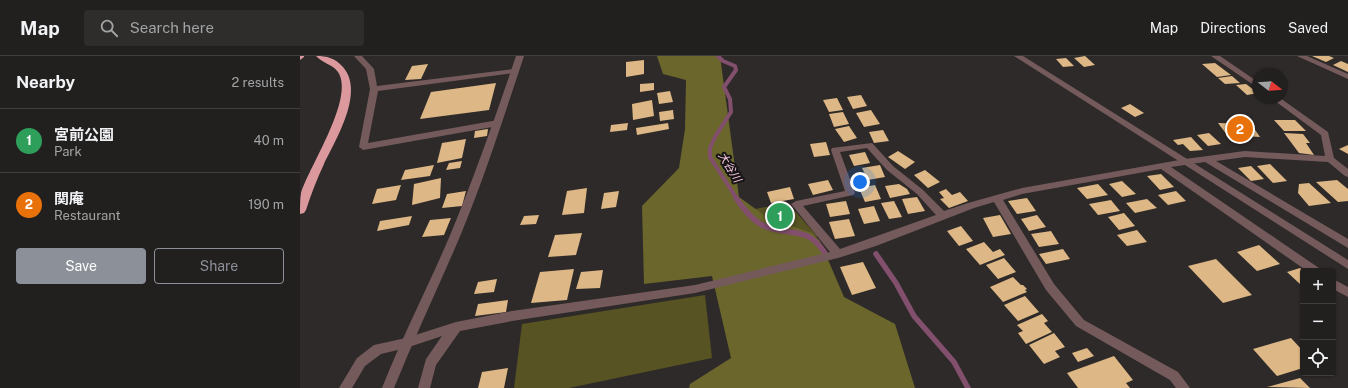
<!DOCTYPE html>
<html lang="en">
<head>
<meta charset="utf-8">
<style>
	body { margin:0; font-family:"Public Sans","Noto Sans JP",sans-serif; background:#2e2d2c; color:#f1f3f6 }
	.controls { position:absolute; right:12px; bottom:12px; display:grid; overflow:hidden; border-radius:4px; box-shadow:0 1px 3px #0004 }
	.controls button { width:36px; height:36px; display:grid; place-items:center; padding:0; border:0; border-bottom:1px solid #3f3e3d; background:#22201f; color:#f1f3f6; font:20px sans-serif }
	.compass { position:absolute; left:952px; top:12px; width:36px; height:36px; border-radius:50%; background:#22201f; box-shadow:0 1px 3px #0004; rotate:107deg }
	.you { position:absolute; left:560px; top:126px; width:14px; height:14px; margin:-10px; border:3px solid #fff; border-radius:50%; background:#1a73e8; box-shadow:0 0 0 6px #1a73e833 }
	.badge { display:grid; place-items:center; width:26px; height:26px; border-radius:50%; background:#8c9099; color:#fff; font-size:13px; font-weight:700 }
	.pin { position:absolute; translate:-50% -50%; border:2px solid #fff; box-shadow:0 1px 4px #0006 }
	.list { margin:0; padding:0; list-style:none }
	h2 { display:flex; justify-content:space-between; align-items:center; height:52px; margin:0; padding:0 16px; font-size:17px }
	h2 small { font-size:13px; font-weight:400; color:#a2a3a4 }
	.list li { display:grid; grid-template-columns:26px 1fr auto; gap:12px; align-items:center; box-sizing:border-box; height:64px; padding:0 16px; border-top:1px solid #3f3e3d }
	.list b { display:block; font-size:15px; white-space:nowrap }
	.list p { margin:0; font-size:13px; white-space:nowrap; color:#a2a3a4 }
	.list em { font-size:13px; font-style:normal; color:#a2a3a4 }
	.actions { display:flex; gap:8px; padding:12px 16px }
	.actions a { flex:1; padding:9px 0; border:1px solid #8c9099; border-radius:4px; text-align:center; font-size:14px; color:#8c9099 }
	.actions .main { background:#8c9099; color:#fff }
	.icon { flex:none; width:22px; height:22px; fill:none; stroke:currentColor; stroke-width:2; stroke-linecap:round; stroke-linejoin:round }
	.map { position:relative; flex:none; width:1048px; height:332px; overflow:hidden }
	header { display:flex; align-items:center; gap:24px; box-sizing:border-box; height:56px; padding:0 20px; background:#22201f; border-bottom:1px solid #3f3e3d }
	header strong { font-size:19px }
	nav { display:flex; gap:22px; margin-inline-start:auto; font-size:14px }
	.search { width:280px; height:36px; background:#2e2d2c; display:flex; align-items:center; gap:10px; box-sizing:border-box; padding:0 14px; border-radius:4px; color:#a2a3a4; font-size:15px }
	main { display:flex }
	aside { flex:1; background:#22201f }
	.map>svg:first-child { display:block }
	.green { fill:#575322 }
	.forest { fill:#6b662b }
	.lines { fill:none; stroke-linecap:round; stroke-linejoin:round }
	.stream-far1 { stroke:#824f6d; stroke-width:4 }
	.stream { stroke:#824f6d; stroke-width:5.5 }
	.building { fill:#ddb785 }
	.minor { fill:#755a5c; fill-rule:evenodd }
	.tertiary { fill:#755a5c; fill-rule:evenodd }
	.motorway { fill:#db999e; fill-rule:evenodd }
	.labels { text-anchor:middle; stroke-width:4; stroke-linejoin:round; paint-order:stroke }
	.water-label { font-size:11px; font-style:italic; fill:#f9c8e3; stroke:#151313 }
</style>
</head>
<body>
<header>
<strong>Map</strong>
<div class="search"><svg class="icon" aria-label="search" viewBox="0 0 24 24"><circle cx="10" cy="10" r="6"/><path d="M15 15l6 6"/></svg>Search here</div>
<nav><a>Map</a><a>Directions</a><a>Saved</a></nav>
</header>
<main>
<aside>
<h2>Nearby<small>2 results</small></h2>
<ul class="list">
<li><span class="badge" style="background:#2e9e5b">1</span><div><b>宮前公園</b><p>Park</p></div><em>40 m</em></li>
<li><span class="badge" style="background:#e8710a">2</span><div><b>関庵</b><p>Restaurant</p></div><em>190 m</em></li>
</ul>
<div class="actions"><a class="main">Save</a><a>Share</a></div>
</aside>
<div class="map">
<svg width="1048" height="332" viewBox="0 0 1048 332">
	<rect width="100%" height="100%" fill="#2e2a29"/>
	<!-- green -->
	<g class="green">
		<path d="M488 147 518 181 505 177 465 168 455 153Z"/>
		<path d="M405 239 412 302 269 332H214L222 268Z"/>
	</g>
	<!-- forest -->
	<path class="forest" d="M357 0H420L439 141 468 162 512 177 520 185 544 241 595 268 615 332H389L390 328 431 302 412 220 344 228 342 150 379 112 385 73 386 24 363 18Z"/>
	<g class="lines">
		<!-- stream-far1 -->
		<path class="stream-far1" d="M418 0 423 5 435 10 436 14 424 31 430 43 431 56 415 81 410 92V101L437 143"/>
		<!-- stream -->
		<g class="stream">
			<path d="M436 142C443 152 451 163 462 169 488 182 505 167 525 197"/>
			<path d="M576 198 596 227 614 260 654 306 668 332"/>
		</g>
	</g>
	<!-- building -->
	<g class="building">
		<path d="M785 0 795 9 784 11 774 2Z"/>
		<path d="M1012 0H1029L1034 2 1026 6Z"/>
		<path d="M766 2 774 10 763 11 756 3Z"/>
		<path d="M344 4V18L326 21V6Z"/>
		<path d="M1041 5 1048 8V16L1033 9Z"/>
		<path d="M915 7 931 19 917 21 902 8Z"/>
		<path d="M128 8 121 23 105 24 112 10Z"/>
		<path d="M932 20 940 27 925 28 918 22Z"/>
		<path d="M196 27 189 54 120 63 131 36Z"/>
		<path d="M354 27V34L340 36V28Z"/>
		<path d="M946 28 958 37 947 39 936 29Z"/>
		<path d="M370 35 373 46 359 48 357 37Z"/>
		<path d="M561 39 567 50 553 53 547 41Z"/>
		<path d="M537 42 543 54 529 56 523 44Z"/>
		<path d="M352 44 354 60 333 64 332 48Z"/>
		<path d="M830 48 844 57 835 61 821 52Z"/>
		<path d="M373 54 374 63 360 65 359 56Z"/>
		<path d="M571 54 580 68 564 71 556 57Z"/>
		<path d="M543 56 549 68 534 71 529 58Z"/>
		<path d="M974 64H995L1006 75H984Z"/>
		<path d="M328 67 327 74 310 76 311 69Z"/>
		<path d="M368 67 369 73 337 79 336 72Z"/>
		<path d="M918 67 951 68 960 81 927 79Z"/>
		<path d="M549 70 557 82 544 86 535 73Z"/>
		<path d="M188 73 187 80 174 82 175 75Z"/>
		<path d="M583 74 589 85 574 87 569 76Z"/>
		<path d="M909 77 921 88 908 90 897 79Z"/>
		<path d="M984 77 1003 78 1010 87H1000H1006L1014 99 999 97Z"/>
		<path d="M891 81 903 94 890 95 883 88 878 89 873 84Z"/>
		<path d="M166 83 162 102 137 107 142 87Z"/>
		<path d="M526 86 530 99 514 101 510 88Z"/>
		<path d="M1048 89V98L1039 93Z"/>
		<path d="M598 95 615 106 605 113 588 101Z"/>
		<path d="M565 96 570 107 554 110 549 99Z"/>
		<path d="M162 105 160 112 146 114 149 107Z"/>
		<path d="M970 108 987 125 973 127 957 110Z"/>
		<path d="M134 109 130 120 101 124 105 114Z"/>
		<path d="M580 109 585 121 568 124 562 112Z"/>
		<path d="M951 110 964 123 951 125 938 112Z"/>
		<path d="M625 114 640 126 628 132 614 119Z"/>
		<path d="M861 118 874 131 860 134 847 120Z"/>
		<path d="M141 122 140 142 112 149 114 128Z"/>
		<path d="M528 124 533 134 513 139 508 128Z"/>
		<path d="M1037 124 1048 133V145L1038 146 1016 126Z"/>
		<path d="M822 125 836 138 822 141 809 128Z"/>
		<path d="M1009 127 1031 147 1009 150 998 137 999 128Z"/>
		<path d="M599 128 607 133 610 138 590 142 585 130Z"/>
		<path d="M798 128 808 139 787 143 777 132Z"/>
		<path d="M101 129 96 144 72 148 77 133Z"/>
		<path d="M575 129 581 143 565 146 559 132Z"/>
		<path d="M490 131 494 143 471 147 467 136Z"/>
		<path d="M287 132 284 157 262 159 267 135Z"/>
		<path d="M646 133 652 139 660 136 668 145 649 152 640 143 644 142 639 136Z"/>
		<path d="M166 135 162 150 142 152 147 138Z"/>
		<path d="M319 135 316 151 301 153 304 137Z"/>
		<path d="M876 135 886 145 868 149 858 139Z"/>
		<path d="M617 141 625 155 608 158 602 143Z"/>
		<path d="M727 142 736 155 717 158 708 145Z"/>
		<path d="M847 143 857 152 835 157 826 147Z"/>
		<path d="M811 144 820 155 798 159 789 148Z"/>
		<path d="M546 145 550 158 530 161 526 148Z"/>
		<path d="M594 145 602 161 589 163 581 147Z"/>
		<path d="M574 150 580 165 564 168 558 153Z"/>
		<path d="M824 157 835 170 819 174 808 161Z"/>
		<path d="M239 159 236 168 220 169 224 160Z"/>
		<path d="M700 159 711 178 693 181 683 162Z"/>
		<path d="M737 159 746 171 729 175 721 163Z"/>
		<path d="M112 160 109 169 77 175 80 165Z"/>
		<path d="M151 162 144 179 122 181 130 164Z"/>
		<path d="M549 163 555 180 535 183 529 166Z"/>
		<path d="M661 170 673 185 659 190 647 175Z"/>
		<path d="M837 174 847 186 827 190 817 179Z"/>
		<path d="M751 175 759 188 739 191 731 178Z"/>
		<path d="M282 177 276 199 248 201 255 179Z"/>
		<path d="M684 186 693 196 700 193 705 199 680 209 666 193Z"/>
		<path d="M959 189 980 208 957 215 937 196Z"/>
		<path d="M763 193 770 203 746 208 739 198Z"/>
		<path d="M704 202 716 216 698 223 686 209Z"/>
		<path d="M916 203 952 239 923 247 888 210Z"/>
		<path d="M563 206 576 232 552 239 540 211Z"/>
		<path d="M1000 212 1003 215V228L1001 229 987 216Z"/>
		<path d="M274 213 267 244 231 247 240 216Z"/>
		<path d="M303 214 300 232 276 233 281 216Z"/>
		<path d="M713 221 721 229H723L727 233 725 234 727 236 703 246 690 231Z"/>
		<path d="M197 223 194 236 174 238 178 226Z"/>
		<path d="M725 240 739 256 718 265 704 249Z"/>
		<path d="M208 244 206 256 175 260 178 248Z"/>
		<path d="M742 258 748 265 744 267 752 276 726 288 718 277 723 275 717 269Z"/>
		<path d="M754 277 765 291 755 295 760 301 744 308 729 289Z"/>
		<path d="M991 282 1003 295V312L977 320 953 293Z"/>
		<path d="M787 292 794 300 778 306 772 297Z"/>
		<path d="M814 300 833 324 826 327 830 332H778L767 317Z"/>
		<path d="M208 312 204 332H178L182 316Z"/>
		<path d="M1000 322 1010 332 967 331Z"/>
	</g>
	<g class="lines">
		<!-- minor -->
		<g class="minor">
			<path d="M54 0H62L74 13 77 30 214 13 218 15 214 17 78 35 68 87 198 64 202 67 198 70 63 94 59 91 70 33 66 13Z"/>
			<path d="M911 0H920L958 26V32Z"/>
			<path d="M997 0H1007L1048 18V23Z"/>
			<path d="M971 42H980L1028 76 1034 102 1048 113V121L1045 120 1028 106 945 101 916 105 1048 183V192L905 106 871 111 1019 212 1020 215H1007L861 113 722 138 703 144 754 228 784 264 878 316 890 332H876L870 324 776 270 746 234 694 146 674 152 576 190 538 202 395 237 212 265 160 275 136 309 130 332H118L126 303 142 280 106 292 81 298 65 310 52 332H39L57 302 74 289 106 282 156 266 212 255 395 229 530 196 491 148 496 145 545 135 531 94 532 92 572 87 593 110 623 134 644 155 668 147 722 132 885 103 945 95 1025 100 1021 79ZM567 92 587 114 617 138 636 159 540 193 503 150 553 139 555 137 540 96Z"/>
			<path d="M1033 223 1048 231V241L1033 233Z"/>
		</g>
		<!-- tertiary -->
		<g class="tertiary">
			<path d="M216 0H224C204 60 185 120 161 178 139 230 115 280 94 332H82C103 279 129 229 151 177 175 119 196 59 216 0Z"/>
			<path d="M714 0H723L1048 204V213Z"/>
		</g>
		<!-- motorway -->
		<g class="motorway">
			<path d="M0 0H4V1L0 4Z"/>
			<path d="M16 0C27 0 35 2 43 11 65 36 36 83 24 108 17 123 11 138 6 154L4 157 0 158C0 151 0 143 1 137 10 109 55 42 38 16 32 8 22 7 16 0Z"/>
		</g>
	</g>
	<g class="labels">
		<!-- water labels -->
		<g class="water-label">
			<text transform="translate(430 111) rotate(59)" y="4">大谷川</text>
		</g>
	</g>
</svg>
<div class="controls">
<button>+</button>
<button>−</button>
<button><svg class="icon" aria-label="locate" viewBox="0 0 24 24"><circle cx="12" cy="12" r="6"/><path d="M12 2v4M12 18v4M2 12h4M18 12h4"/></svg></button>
</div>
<svg class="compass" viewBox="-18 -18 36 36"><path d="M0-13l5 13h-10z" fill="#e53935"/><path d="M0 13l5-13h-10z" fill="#a2a3a4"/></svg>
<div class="you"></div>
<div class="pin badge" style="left:480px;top:160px;background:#2e9e5b">1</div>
<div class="pin badge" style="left:940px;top:73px;background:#e8710a">2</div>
</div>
</main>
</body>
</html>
